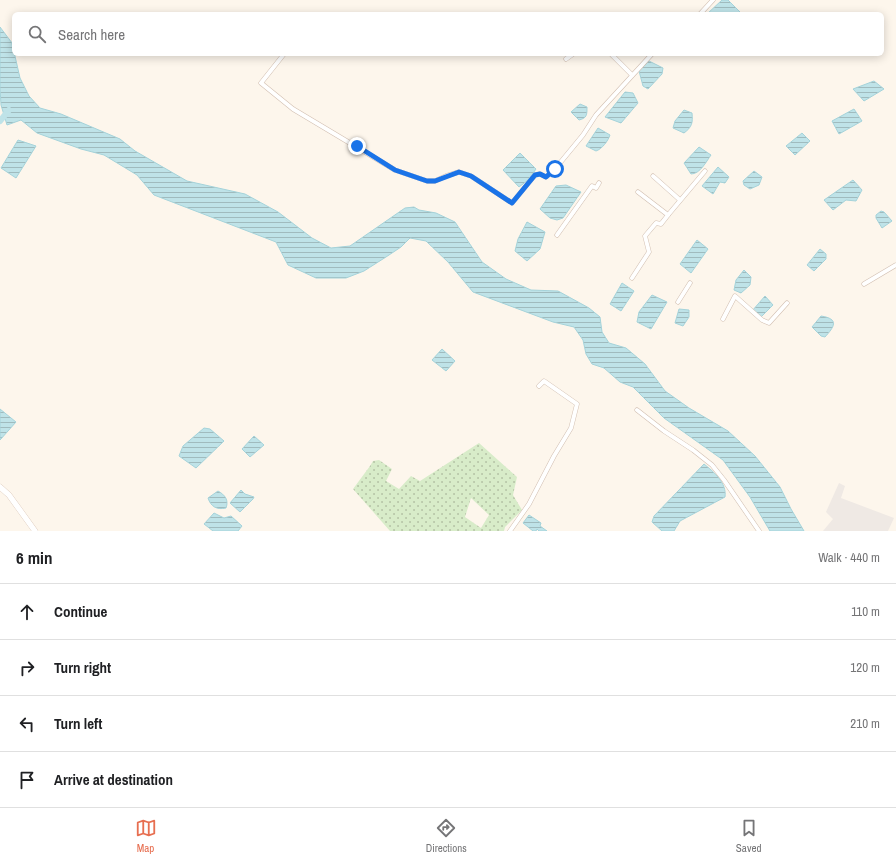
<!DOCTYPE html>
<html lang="en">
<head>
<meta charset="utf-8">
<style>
	body { margin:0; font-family:"Archivo Narrow",sans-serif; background:#f2f2f2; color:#202124 }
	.stop { position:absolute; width:12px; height:12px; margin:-9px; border:3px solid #1a73e8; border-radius:50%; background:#fff }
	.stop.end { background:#1a73e8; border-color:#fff; box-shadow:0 1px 4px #0008 }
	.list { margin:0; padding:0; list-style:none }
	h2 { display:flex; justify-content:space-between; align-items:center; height:52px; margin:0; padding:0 16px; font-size:17px }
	h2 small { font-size:13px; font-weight:400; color:#757577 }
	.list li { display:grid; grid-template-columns:26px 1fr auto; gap:12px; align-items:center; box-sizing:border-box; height:56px; padding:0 16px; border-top:1px solid #e0e0e0 }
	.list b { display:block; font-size:15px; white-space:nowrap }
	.list em { font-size:13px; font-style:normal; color:#757577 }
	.icon { flex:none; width:22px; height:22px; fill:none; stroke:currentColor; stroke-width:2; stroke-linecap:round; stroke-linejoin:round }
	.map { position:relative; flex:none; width:896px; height:531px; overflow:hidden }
	.search { position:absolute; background:#fff; box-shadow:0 2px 10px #0003; left:12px; right:12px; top:12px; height:44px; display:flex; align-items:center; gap:10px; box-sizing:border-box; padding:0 14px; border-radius:6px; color:#757577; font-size:15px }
	.sheet { height:276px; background:#fff }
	nav { display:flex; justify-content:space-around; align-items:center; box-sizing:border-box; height:56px; border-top:1px solid #e0e0e0; background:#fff; font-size:11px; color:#757577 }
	nav a { display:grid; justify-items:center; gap:2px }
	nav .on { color:#e76f51 }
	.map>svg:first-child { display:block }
	.industrial { fill:#efe9e4 }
	.grass { fill:url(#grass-dots); fill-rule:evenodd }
	.water { fill:url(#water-rules); stroke:#a5d3da }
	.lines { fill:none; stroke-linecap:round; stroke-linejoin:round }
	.river { stroke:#bfe3e8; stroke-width:6 }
	.minor-casing { stroke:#d1beb0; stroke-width:5 }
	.secondary-casing { stroke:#d6c0b0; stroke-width:6 }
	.minor { stroke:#fff; stroke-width:4 }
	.secondary { stroke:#fff; stroke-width:5.5 }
	.route { stroke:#1a73e8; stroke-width:5 }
</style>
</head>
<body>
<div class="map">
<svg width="896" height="531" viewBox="0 0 896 531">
	<defs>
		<pattern id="grass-dots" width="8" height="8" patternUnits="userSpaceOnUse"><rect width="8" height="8" fill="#d8ecc9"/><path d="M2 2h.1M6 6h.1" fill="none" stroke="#b4c2a5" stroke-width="1.8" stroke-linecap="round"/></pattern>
		<pattern id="water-rules" width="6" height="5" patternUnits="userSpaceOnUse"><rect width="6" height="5" fill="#bfe3e8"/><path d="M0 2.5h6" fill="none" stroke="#a0bbbe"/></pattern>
	</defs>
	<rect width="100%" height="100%" fill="#fdf6ec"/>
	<!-- industrial -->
	<path class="industrial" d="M839 483 845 486 841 498 894 518 888 531H823L833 519 826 512Z"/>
	<!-- grass -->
	<path class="grass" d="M479 443 517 477 513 495 522 510 505 527 504 531H390L353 489 370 466 373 461 379 460 392 469 386 481 399 489 411 476 420 481ZM471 498 489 515 481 528 465 517Z"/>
	<!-- water -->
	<g class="water">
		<path d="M722 0H728L742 14H707Z"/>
		<path d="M0 27 12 43 20 78 29 96 40 108 61 114 120 139 135 151 187 181 245 194 278 212 312 238 331 248 350 246 405 208 414 207 419 210 436 213 455 222 482 262 506 279 531 290 558 291 589 308 600 317 602 332 609 343 626 348 645 364 665 391 689 408 728 431 755 456 780 487 791 509 804 531H770L750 497 723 460 664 418 633 387 620 382 604 368 592 364 586 354 583 340 574 327 553 322 473 292 448 262 426 241 410 238 401 247 386 257 364 271 346 278H316L288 265 276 242 154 195 137 175 104 155 81 149 37 133 21 120 7 125 1 105 0 88Z"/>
		<path d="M649 61 663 68 662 74 648 89 643 86 639 71Z"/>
		<path d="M874 81 884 89 864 101 853 89Z"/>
		<path d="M625 92 633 93 638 103 621 123 605 117Z"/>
		<path d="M580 104 587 107C587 115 587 118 579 120L571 112Z"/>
		<path d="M854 109 862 121 839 134 832 121Z"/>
		<path d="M684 110 692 113C693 123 692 127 684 133L673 128 675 121Z"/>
		<path d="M598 128 610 135C608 141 602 149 596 151L586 146Z"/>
		<path d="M802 133 810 141 795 155 786 146Z"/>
		<path d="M18 140 36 146 16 178 1 168Z"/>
		<path d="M699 147 711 155C706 162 700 174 691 174L684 163Z"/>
		<path d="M520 153 536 169 528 180 519 187 503 170Z"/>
		<path d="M718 167 729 177 725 183 720 182 713 194 702 186Z"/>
		<path d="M754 171 762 177 759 185 750 189 744 185 743 181Z"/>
		<path d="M853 180 862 190 856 201 846 200 833 210 824 200Z"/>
		<path d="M566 185 581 192 563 218 557 220 550 218 540 209 556 186Z"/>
		<path d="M881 211 884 212 892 221 882 228 876 218V215Z"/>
		<path d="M527 222 545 232 540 249 527 261 515 251 518 239Z"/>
		<path d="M697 240 708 249 691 273 680 264Z"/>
		<path d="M820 249 826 254V259L814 271 807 265Z"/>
		<path d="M744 270 751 277 750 285 741 293 734 290 736 280Z"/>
		<path d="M622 283 634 291 621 311 610 304Z"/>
		<path d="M652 295 667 302 651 329 637 322 639 312Z"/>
		<path d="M765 296 773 305 760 318 752 311Z"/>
		<path d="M679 309 689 310V317L683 326 675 323Z"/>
		<path d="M821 316C840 319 834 327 825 337L821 336 812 327Z"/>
		<path d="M442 349 455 361 446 371 432 360Z"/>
		<path d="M0 409 16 422 0 440Z"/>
		<path d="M204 428 210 429 224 441 196 468 179 456 183 446Z"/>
		<path d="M254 436 264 445 250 457 242 449Z"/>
		<path d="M704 464C714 472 727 483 725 497L680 521 674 531H662L652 522 654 516Z"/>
		<path d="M241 490 245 494 254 497 253 499 240 512 230 503Z"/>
		<path d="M218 491C225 495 229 500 226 508 217 510 211 507 208 498Z"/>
		<path d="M214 513 224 518 231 516 242 526 238 531H213L204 524Z"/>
		<path d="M529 515 541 523 540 526 547 531H539L537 529 536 531H533L523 523Z"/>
	</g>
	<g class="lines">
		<!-- river -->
		<path class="river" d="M0 121 9 110"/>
		<!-- minor casing -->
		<g class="minor-casing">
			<g id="minor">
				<path d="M700 14 713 0"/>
				<path d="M284 54 261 83 293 109 395 170 427 181H435L446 176 459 172 471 176 512 203 535 175 540 174 546 177 555 169 583 135 596 115 652 54"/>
				<path d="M611 54 632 75"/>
				<path d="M566 59 573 54"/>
				<path d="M653 176 680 200"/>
				<path d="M668 215 705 171"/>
				<path d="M557 235 592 186 596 188 599 183"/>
				<path d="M632 278 649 252 645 236 656 223 661 224 668 215 638 192"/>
				<path d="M864 284 896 265"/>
				<path d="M678 302 690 283"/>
				<path d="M723 319 735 296 762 320 769 323 787 303"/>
				<path d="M637 410 664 431 693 450 712 465 724 480 759 531"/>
				<path d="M510 531 529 504 554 456 571 428 577 404 544 381 539 386"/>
			</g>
		</g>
		<!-- secondary casing -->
		<g class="secondary-casing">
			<path id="secondary" d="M0 487 9 495 35 531"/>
		</g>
		<!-- minor -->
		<use href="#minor" class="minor"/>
		<!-- secondary -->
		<use href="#secondary" class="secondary"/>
	</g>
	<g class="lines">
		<!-- route -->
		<path class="route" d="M357 146 395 170 427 181H435L459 172 471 176 512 203 535 175 540 174 546 177 555 169"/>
	</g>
</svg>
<div class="stop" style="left:555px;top:169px"></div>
<div class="stop end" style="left:357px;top:146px"></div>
<div class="search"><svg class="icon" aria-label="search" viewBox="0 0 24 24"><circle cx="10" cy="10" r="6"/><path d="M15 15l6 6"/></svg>Search here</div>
</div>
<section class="sheet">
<h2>6 min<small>Walk · 440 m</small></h2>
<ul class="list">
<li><svg class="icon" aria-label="ahead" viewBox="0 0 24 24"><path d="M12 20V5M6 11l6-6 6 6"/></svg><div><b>Continue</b></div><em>110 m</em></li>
<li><svg class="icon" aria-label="right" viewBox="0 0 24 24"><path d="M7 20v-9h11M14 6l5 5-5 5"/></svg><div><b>Turn right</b></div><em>120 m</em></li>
<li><svg class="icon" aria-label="left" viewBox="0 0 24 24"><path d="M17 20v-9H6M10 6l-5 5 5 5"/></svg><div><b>Turn left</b></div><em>210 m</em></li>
<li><svg class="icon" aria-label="arrive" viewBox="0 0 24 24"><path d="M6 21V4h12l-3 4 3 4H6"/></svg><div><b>Arrive at destination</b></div></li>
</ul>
</section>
<nav>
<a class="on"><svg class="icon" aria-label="map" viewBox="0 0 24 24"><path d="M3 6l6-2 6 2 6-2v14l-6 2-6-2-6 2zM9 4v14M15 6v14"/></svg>Map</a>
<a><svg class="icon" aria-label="directions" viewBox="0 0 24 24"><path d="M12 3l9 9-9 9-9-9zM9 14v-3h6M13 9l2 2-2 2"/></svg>Directions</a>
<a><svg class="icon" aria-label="saved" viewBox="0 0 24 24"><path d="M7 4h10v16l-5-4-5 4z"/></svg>Saved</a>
</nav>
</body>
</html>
